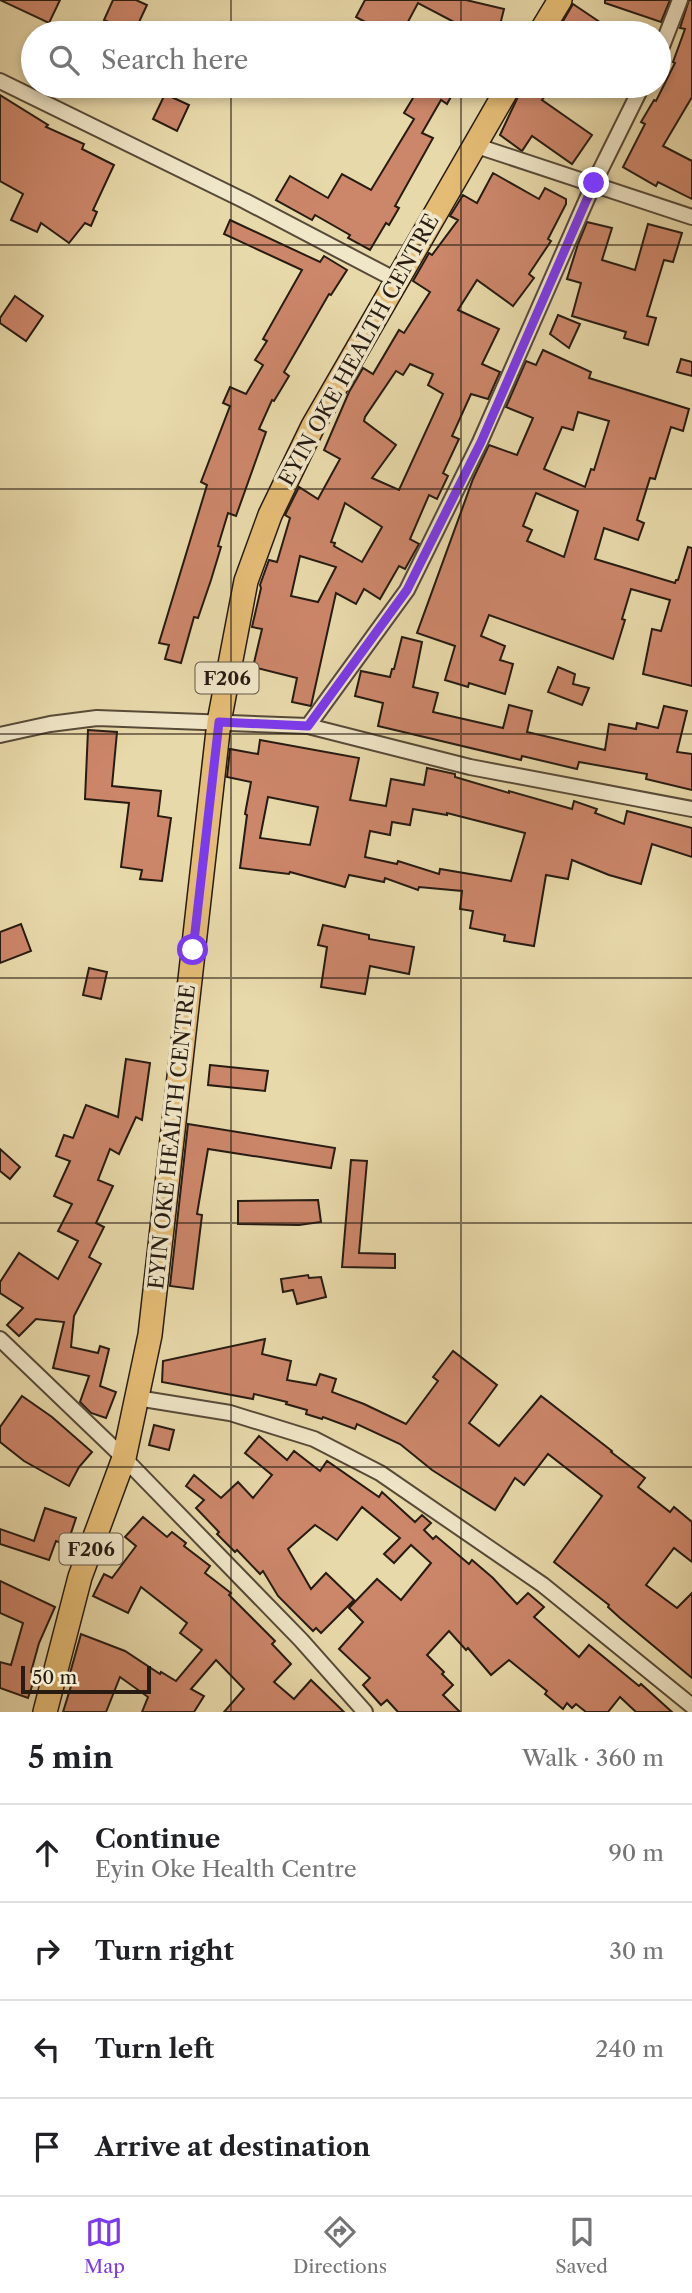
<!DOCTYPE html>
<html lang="en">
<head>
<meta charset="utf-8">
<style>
	body { margin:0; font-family:"Libre Caslon Text",serif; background:#f2f2f2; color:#202124 }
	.scale { position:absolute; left:21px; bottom:18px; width:130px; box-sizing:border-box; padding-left:7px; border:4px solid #271b12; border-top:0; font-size:19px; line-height:24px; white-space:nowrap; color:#271b12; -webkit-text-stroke:5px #f0e6c8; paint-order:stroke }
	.stop { position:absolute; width:21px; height:21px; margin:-16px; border:5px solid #7c3aed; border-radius:50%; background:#fff }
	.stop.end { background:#7c3aed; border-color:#fff; box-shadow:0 2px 7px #0008 }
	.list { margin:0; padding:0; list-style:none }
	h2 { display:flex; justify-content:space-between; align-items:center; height:91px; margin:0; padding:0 28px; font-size:30px }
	h2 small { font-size:23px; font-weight:400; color:#757577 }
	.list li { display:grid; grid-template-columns:46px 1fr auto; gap:21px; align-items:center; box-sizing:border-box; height:98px; padding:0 28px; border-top:2px solid #e0e0e0 }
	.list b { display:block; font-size:26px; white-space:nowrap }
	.list p { margin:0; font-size:23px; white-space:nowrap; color:#757577 }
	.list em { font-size:23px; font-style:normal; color:#757577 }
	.icon { flex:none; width:38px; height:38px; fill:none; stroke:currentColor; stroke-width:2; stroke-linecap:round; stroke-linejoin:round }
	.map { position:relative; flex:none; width:692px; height:1712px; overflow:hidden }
	.search { position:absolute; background:#fff; box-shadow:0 4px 10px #0003; left:21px; right:21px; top:21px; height:77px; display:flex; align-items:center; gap:18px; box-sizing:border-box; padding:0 24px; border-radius:38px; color:#757577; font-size:26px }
	.sheet { height:483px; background:#fff }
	nav { display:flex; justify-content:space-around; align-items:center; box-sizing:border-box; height:98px; border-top:2px solid #e0e0e0; background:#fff; font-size:19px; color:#757577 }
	nav a { display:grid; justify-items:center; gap:4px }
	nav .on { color:#7c3aed }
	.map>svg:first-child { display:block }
	.building { fill:#cc866a; stroke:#271b12; stroke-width:2; fill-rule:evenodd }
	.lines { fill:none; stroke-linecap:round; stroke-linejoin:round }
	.street-casing { stroke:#574a38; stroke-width:18 }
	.primary-casing { stroke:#271b12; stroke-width:26 }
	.street { stroke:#f0e6c8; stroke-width:14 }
	.primary { stroke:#e4bc75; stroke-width:23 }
	.route { stroke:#7c3aed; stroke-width:9 }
	.grid { fill:none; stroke:#271b12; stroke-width:2; stroke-opacity:0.55 }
	.labels { text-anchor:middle; stroke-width:7; stroke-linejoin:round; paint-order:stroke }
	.shield { fill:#f0e6c8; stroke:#635849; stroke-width:2 }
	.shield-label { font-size:19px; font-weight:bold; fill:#271b12 }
	.street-label { font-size:21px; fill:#271b12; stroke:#f0e6c8 }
</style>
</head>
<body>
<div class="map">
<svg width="692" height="1712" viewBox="0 0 692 1712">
	<rect width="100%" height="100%" fill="#e8d9aa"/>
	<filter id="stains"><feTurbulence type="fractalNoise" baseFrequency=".00286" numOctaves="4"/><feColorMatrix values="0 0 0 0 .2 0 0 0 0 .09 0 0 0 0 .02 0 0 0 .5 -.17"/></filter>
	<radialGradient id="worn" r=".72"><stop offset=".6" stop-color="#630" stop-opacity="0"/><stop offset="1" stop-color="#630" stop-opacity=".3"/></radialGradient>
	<!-- building -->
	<g class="building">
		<path d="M0 0H60L49 23Z"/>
		<path d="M113 0H136L147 5 139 22 164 33H133L104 20Z"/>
		<path d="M365 0H466L504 9 498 33 454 22 418 3 402 33H385L356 17Z"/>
		<path d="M605 0H670L661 22 605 3Z"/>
		<path d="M689 0H692V97L663 146 692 161V199L658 182 656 186 623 167 645 124 641 122 654 100 656 101 675 63 673 62 685 29 680 28Z"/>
		<path d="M573 4 616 33H556Z"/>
		<path d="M415 86H457L447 104 441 100 422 133 433 138 395 206 399 208 389 225 386 223 370 250 348 238 350 235 315 215 312 220 276 200 290 176 328 198 342 174 371 190 414 119 404 113 419 88Z"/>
		<path d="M523 86H553L542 100 592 135 572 164 532 136 522 151 500 135Z"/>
		<path d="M165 94 189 105 177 131 153 119Z"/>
		<path d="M0 95 48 125 46 127 84 144 82 149 114 165 93 210 97 212 91 226 85 223 69 243 41 223 37 232 11 220 23 194 0 181Z"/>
		<path d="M493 173 539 199 545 188 566 199V204L548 239 551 241 529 274 534 278 513 306 477 280 458 310 499 329 482 364 500 372 488 399 471 394 452 436 459 439 443 473 448 476 437 499 429 495 410 539 419 544 405 569 399 566 380 599 364 589 356 604 336 593 311 706 292 702 297 678 253 667 262 629 252 627 261 588 260 585 269 560 277 562 290 518 285 515 299 487 318 499 340 459 324 450 349 392 363 368 373 374 399 330 404 333 430 292 413 281 429 253 432 255 458 220 450 216 463 195 477 203ZM410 364 433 374 428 385 443 394 399 490 372 478 396 445 364 421 365 417 396 371 403 375ZM345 503 382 527 362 562 334 546 335 543 331 542ZM300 556 336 567 318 602 291 596Z"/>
		<path d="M230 220 320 262 324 256 347 270 331 295 329 294 284 372 289 376 274 401 272 400 259 429 266 432 236 516 228 513 218 546 221 547 211 580 198 618 194 617 181 663 165 659 169 645 159 643 207 485 201 482 230 406 223 403 230 387 246 394 263 365 255 360 267 341 263 339 302 270 224 234Z"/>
		<path d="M587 222 612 228 602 260 635 270 648 224 682 233 673 262 664 260 647 316 656 318 648 345 624 338 626 332 572 316 581 283 567 279 578 244Z"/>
		<path d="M15 296 43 316 26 341 0 323V318Z"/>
		<path d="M558 315 580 324 569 348 550 334Z"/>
		<path d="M543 350 591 372 589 378 689 409 683 431 671 427 655 479 650 478 637 520 644 523 638 540 604 528 595 559 675 583 676 580H678L688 547 692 548V686L643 674 652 629 661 631 670 600 631 589 622 619 625 620 613 659 489 615 481 636 505 646 500 660 513 664 505 694 469 683 468 687 445 680 455 646 417 633 473 479 489 445 517 455 533 418 506 407 526 361 536 365ZM578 412 609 421 594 470 591 469 585 487 544 469 562 427 573 430ZM536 493 578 511 564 557 527 541 532 530 523 526Z"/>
		<path d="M681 359 692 362V376L677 372Z"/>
		<path d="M402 637 422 642 413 687 438 693 433 712 503 728 509 705 532 711 527 732 605 750 609 724 636 729 637 723 658 728 664 706 687 711 677 752 692 754V790L646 779 647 774 579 762 577 769 522 756 521 760 378 726 383 703 355 696 361 671 390 677 392 669H394Z"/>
		<path d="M558 667 575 674 573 684 589 688 582 705 548 692Z"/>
		<path d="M88 730 117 732 112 786 161 791 158 816 171 818 162 881 140 879 142 870 121 867 129 803 85 799Z"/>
		<path d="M260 740 359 758 350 800 386 806 391 779 424 785 427 768 455 774V777L509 793V791L572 809 574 801 597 809 595 813 624 824 627 811 692 828V857L652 844 641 884 609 875 572 860 568 879 546 875 534 946 504 941 505 935 470 928 473 911 460 909 462 891 419 887 418 890 385 878 384 882 349 875 345 887 290 872 289 874 240 868 247 815 245 814 251 782 227 777 230 749 258 754ZM268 797 318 807 310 845 260 838ZM413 809 447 815V813L525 833 511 881 440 869 439 874 398 861 397 864 365 857 370 831 390 835 392 822 410 825Z"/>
		<path d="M21 924 31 951 0 963V932Z"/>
		<path d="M323 925 369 935V939L414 947 409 974 370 966 365 994 321 987 327 947 318 945Z"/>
		<path d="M89 968 107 972 101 999 83 995Z"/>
		<path d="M126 1059 150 1063 142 1120 136 1117 119 1154 110 1149 98 1180 113 1186 96 1223 104 1227 89 1257 101 1264 74 1316 71 1347 98 1353 100 1346 109 1349 100 1386 116 1392 106 1418 91 1413 80 1402 89 1376 53 1368 64 1322 36 1319 19 1336 7 1325 23 1308 0 1293V1282L19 1253 58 1279 78 1241 58 1231 72 1204 54 1196 70 1161 56 1156 64 1135 73 1138 86 1105 118 1117Z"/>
		<path d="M210 1065 268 1071 265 1091 208 1085Z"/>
		<path d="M188 1124 335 1148 331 1168 208 1149 197 1214 202 1215 193 1289 170 1286Z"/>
		<path d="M0 1149 20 1167 10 1179 0 1171Z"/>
		<path d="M351 1160 367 1161 359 1253 395 1254V1268L342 1267Z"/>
		<path d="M318 1200 321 1222 299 1225 238 1224V1201Z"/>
		<path d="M308 1275 309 1278 321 1277 326 1297 297 1304 293 1290 283 1292 281 1279Z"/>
		<path d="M265 1339 262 1354 291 1361 287 1380 316 1385 320 1374 336 1379 332 1392 364 1404 406 1424 438 1381 433 1377 453 1351 497 1385 469 1423 499 1446 541 1396 612 1451 611 1452 645 1478 638 1487 670 1512 674 1507 692 1522V1562L674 1548 646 1585 677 1608 692 1593V1678L620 1618 608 1607 609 1605 554 1562 602 1496 548 1454 524 1485 515 1478 495 1510 432 1470 400 1444 357 1424 355 1429 323 1417 322 1419 306 1414 307 1410 286 1404 287 1402 254 1394 253 1399 162 1382 163 1361Z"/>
		<path d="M22 1396 52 1417 92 1452 79 1467 69 1486 24 1461 0 1442V1427Z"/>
		<path d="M154 1425 174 1430 169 1450 149 1445Z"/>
		<path d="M259 1436 287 1460 294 1451 320 1471 327 1461 379 1497 382 1492 415 1522 422 1515 431 1523 424 1530 433 1539 436 1536 469 1564 472 1560 493 1578 517 1604 528 1593 544 1607 534 1617 579 1657 589 1645 639 1686 641 1684 672 1712H636L620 1697 608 1712H586L576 1704 572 1708 567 1703 563 1709 545 1694 547 1691 509 1660 491 1675 468 1648 466 1650 449 1631 427 1655 444 1672 442 1674 453 1685 443 1695 460 1712H398L387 1700 381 1705 363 1685 370 1678 339 1649 363 1622 349 1608 377 1579 401 1600 431 1563 411 1545 394 1563 384 1554 400 1538 362 1507 337 1540 315 1525 288 1549 311 1589 326 1573 354 1600 321 1633 316 1628 313 1631 278 1596 263 1571 260 1574 237 1550 235 1552 217 1534 219 1532 196 1508 204 1500 186 1486 194 1475 221 1498 238 1482 253 1498 272 1475 245 1453Z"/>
		<path d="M45 1508 76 1518 67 1545 56 1541 49 1560 0 1544V1529L34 1541Z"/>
		<path d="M143 1517 167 1537 172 1532 186 1543 184 1546 210 1566 205 1573 231 1593 229 1595 275 1641 272 1644 291 1664 274 1682 294 1699 311 1680 344 1712H224L244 1689 216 1660 191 1689 204 1696 194 1712H142L148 1697 120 1677 106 1712H63L71 1686 67 1684 81 1634 125 1651 160 1674 161 1672 176 1681 202 1650 180 1633 187 1623 141 1587 128 1613 93 1596 104 1574 112 1578 136 1546 125 1537Z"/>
		<path d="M0 1581 55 1607 39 1643 31 1672 36 1674 28 1698 0 1688V1662L11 1665 23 1623 0 1613Z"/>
	</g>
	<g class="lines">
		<!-- street casing -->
		<g class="street-casing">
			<g id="street">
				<path d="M659 54 680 0"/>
				<path d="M0 81 245 201 396 280"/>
				<path d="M474 145 692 217"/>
				<path d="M308 726 407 590 480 442 594 183 642 86"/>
				<path d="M0 735 50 724 97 718 308 726 470 767 692 809"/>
				<path d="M0 1339 124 1458 301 1640 365 1712"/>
				<path d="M137 1398 230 1413 314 1439 380 1473 543 1585 692 1706"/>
			</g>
		</g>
		<!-- primary casing -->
		<g class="primary-casing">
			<g id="primary">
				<path d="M540 33 560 0"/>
				<path d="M45 1712 80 1577 124 1458 150 1335 219 722 246 581 270 515 313 426 509 86"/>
			</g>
		</g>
		<!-- street -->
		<use href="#street" class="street"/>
		<!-- primary -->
		<use href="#primary" class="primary"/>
	</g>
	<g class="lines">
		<!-- route -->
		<path class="route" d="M193 950 219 722 308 726 407 590 481 442 594 183"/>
	</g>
	<!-- grid -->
	<path class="grid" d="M231 0V33M461 0V33M231 86V1712M461 86V1712M0 245H692M0 489H692M0 734H692M0 978H692M0 1223H692M0 1467H692"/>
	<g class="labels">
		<!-- shield labels -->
		<g class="shield">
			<rect x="195.5" y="662.5" width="63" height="31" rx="5"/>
			<rect x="59.5" y="1533.5" width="63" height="31" rx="5"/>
		</g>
		<g class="shield-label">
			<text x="227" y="685">F206</text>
			<text x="91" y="1556">F206</text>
		</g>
		<!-- street labels -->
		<g class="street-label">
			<text transform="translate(359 350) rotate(-61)" y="7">EYIN OKE HEALTH CENTRE</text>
			<text transform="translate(172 1137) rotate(-84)" y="7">EYIN OKE HEALTH CENTRE</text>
		</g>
	</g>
	<rect width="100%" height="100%" filter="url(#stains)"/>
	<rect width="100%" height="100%" fill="url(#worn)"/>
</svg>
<div class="scale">50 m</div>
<div class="stop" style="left:193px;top:950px"></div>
<div class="stop end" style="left:594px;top:183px"></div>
<div class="search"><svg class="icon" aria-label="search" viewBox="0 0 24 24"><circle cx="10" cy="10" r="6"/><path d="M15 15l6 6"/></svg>Search here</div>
</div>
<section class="sheet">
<h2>5 min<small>Walk · 360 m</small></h2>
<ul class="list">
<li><svg class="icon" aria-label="ahead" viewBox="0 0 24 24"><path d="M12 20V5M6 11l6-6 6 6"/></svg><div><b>Continue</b><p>Eyin Oke Health Centre</p></div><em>90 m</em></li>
<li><svg class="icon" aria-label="right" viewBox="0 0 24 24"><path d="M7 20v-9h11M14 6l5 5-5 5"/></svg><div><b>Turn right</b></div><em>30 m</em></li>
<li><svg class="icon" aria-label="left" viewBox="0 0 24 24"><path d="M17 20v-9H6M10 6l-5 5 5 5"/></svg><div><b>Turn left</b></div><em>240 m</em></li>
<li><svg class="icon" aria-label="arrive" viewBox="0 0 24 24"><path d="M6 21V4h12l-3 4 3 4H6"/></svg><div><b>Arrive at destination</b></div></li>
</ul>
</section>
<nav>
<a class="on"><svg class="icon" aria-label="map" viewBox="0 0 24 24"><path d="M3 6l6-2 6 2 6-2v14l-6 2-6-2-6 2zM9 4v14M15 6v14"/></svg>Map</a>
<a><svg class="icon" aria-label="directions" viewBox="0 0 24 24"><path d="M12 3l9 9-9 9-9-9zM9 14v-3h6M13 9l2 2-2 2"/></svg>Directions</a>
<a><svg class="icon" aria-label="saved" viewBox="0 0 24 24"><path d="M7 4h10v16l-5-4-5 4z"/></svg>Saved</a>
</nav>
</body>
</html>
